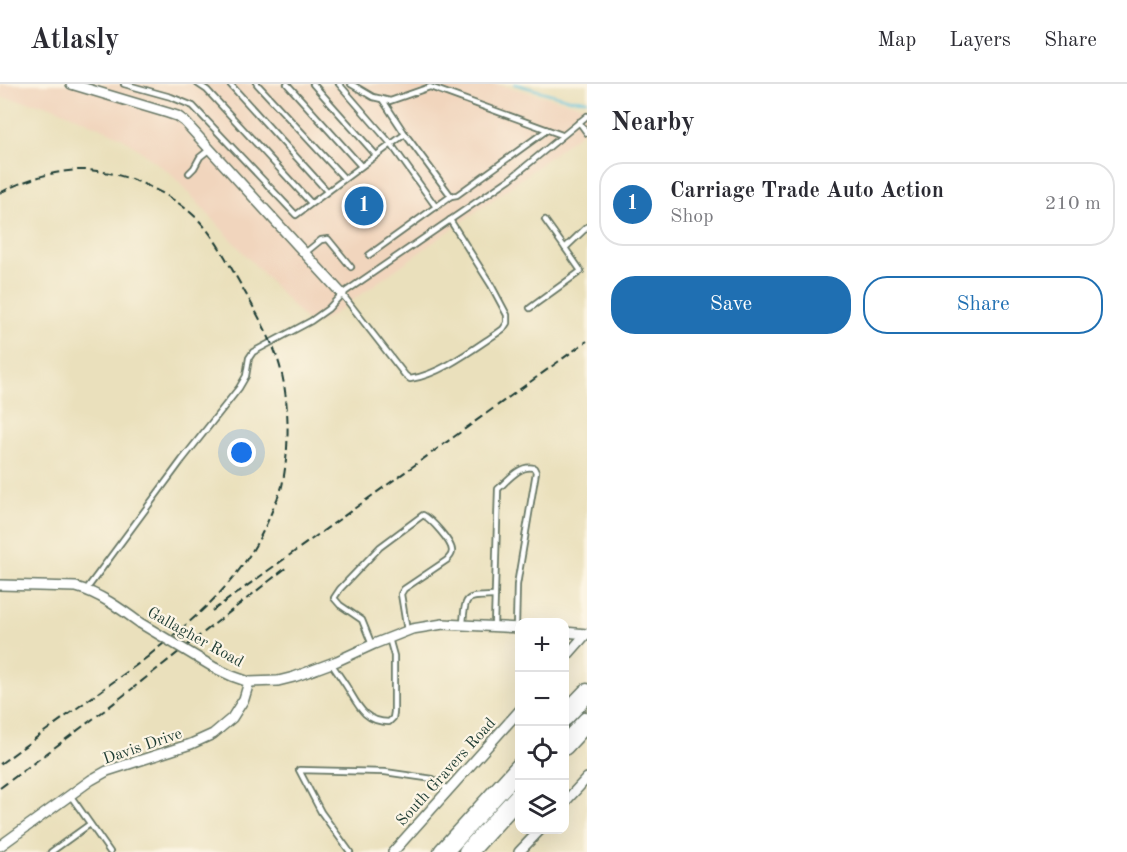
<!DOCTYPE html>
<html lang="en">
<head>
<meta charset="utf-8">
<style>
	body { margin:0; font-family:"Old Standard TT",serif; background:#f7f7f7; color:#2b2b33 }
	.controls { position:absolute; right:18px; bottom:18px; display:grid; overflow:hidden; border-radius:12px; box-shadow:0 6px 24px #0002 }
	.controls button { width:54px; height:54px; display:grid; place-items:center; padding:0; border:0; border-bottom:2px solid #e1e1e2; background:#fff; color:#2b2b33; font:30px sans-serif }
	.you { position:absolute; left:242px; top:369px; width:21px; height:21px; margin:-15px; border:4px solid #fff; border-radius:50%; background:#1a73e8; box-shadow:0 0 0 9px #1a73e833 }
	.badge { display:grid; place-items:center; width:39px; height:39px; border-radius:50%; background:#1f6fb2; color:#fff; font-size:20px; font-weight:700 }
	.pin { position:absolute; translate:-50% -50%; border:3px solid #fff; box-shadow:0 2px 6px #0006 }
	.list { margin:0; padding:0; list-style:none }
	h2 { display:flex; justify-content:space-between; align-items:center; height:78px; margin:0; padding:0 24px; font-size:26px }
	h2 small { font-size:20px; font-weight:400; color:#7c7c81 }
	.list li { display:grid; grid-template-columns:39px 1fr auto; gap:18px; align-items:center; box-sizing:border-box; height:84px; margin:0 12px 12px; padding:0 12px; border:2px solid #e1e1e2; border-radius:24px }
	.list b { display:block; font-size:22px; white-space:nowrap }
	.list p { margin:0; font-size:20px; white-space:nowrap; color:#7c7c81 }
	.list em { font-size:20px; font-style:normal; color:#7c7c81 }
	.actions { display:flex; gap:12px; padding:18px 24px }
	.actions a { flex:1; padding:14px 0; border:2px solid #1f6fb2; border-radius:24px; text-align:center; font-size:21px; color:#1f6fb2 }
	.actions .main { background:#1f6fb2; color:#fff }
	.icon { flex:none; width:33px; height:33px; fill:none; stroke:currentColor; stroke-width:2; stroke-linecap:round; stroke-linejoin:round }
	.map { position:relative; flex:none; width:587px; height:768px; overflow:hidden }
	header { display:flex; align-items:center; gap:36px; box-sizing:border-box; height:84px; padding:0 30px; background:#fff; border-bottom:2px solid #e1e1e2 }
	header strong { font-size:28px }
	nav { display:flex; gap:33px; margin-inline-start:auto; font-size:21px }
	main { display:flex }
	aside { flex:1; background:#fff }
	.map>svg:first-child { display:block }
	.built { fill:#f1d5bd }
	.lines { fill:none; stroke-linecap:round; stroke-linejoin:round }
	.stream { stroke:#64c5e2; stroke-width:2 }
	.lane-casing { stroke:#667664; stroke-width:8 }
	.street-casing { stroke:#667664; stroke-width:12 }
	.highway-casing { stroke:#667664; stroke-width:21 }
	.lane { stroke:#fff; stroke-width:4.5 }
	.street { stroke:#fff; stroke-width:9 }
	.highway { stroke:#fff; stroke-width:18 }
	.rail { stroke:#1f3d34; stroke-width:2; stroke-dasharray:9 4.5; stroke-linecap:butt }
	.street-bridge-casing { stroke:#667664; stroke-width:12; stroke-linecap:butt }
	.street-bridge { stroke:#fff; stroke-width:9 }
	.labels { text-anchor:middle; stroke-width:4.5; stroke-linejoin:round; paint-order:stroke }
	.street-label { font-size:16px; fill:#1f3d34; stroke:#fcf5e5 }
</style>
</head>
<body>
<header>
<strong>Atlasly</strong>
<nav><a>Map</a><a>Layers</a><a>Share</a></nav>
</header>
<main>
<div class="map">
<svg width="587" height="768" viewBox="0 0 587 768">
	<rect width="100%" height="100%" fill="#fcf5e5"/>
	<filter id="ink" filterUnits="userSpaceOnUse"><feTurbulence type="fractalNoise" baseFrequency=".0167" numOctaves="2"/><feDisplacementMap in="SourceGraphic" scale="12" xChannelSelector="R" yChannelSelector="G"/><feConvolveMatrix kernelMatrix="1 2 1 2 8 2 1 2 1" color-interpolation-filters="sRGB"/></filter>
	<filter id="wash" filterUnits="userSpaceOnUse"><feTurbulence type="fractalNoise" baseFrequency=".008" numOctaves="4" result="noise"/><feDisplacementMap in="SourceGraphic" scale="24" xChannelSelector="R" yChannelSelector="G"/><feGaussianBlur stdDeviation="1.35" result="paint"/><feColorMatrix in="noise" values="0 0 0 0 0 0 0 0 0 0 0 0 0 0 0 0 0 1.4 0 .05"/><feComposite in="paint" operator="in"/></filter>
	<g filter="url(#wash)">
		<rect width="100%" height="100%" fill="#eae0bc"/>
		<!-- built -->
		<path class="built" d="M0 0H496L587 23V44L513 101 331 232 311 242 171 90 122 53 51 22 0 13Z"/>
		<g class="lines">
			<!-- stream -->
			<path class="stream" d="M515 0 569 15 587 16"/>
		</g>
	</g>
	<g filter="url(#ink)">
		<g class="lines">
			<!-- lane casing -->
			<g class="lane-casing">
				<g id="lane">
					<path d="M124 0 171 13 193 22 296 131 405 50 382 15"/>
					<path d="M198 0 207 6 311 119"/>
					<path d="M230 0 327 107"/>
					<path d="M257 0 344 94"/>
					<path d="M287 0 361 82"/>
					<path d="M313 0 376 71"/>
					<path d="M339 0 391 60 436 123"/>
					<path d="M351 0 373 13 390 17 430 3 562 51"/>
					<path d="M579 38 587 49"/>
					<path d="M405 50 451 112 457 111 547 46"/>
					<path d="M189 89 194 84 200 73 210 65"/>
					<path d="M545 136 565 164"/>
					<path d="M305 169 321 156 328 155 351 183"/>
					<path d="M369 171 451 112"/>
					<path d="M342 210 405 291 410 295C439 291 472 266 496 250L503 245 507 239V231L491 201 450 136"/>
					<path d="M530 224 581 187 565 164 587 143"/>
					<path d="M86 506 182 376 239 304 246 292 249 274 253 268 311 237 328 225 342 210 510 95 587 32"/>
					<path d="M463 540C465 510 466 513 495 512"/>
					<path d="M494 542 498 405C507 397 520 380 534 384L536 388 517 501 516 543"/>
					<path d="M372 561 362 536 340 521 334 514 340 505 380 463 423 431C431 435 452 458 452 467 452 472 449 473 447 476L404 505 401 510 407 547"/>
					<path d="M331 579C336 587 342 595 347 603 358 621 364 638 389 638L393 634 394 628V572L389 554"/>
					<path d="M70 711 110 768"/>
					<path d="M51 768 90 740"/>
					<path d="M350 768 321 728 299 686 385 688 433 695 449 706"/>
				</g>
			</g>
			<!-- street casing -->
			<g class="street-casing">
				<g id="street">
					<path d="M71 0 168 29 177 32 184 37 342 210"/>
					<path d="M0 501 76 503C99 509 121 525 140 539"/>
					<path d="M564 548 587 550"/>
					<path d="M564 575 586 550"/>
					<path d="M215 584 232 592 249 598 278 597 294 593 337 577 374 560 412 545 443 540 520 544"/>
					<path d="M564 719 587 694"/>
					<path d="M0 762 91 696 107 687 191 660 213 650 232 634 244 615 249 598"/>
					<path d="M393 768 520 626"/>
					<path d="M519 768 540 746"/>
				</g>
			</g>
			<!-- highway casing -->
			<g class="highway-casing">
				<g id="highway">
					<path d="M564 633 587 609"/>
					<path d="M564 662 587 637"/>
					<path d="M443 768 520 683"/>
					<path d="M468 768 520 711"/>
				</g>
			</g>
			<!-- lane -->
			<use href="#lane" class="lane"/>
			<!-- street -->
			<use href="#street" class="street"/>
			<!-- highway -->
			<use href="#highway" class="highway"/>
			<!-- rail -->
			<g class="rail">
				<path d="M0 109C23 96 51 88 78 86 119 84 177 110 203 141 219 160 230 182 242 203 255 226 269 250 278 276 290 312 290 365 282 402 280 410 275 419 272 427 245 495 202 528 147 573"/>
				<path d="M212 527 587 257"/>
				<path d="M0 680 153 569"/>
				<path d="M0 704 105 626 287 483"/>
			</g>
			<!-- street-bridge casing -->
			<g class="street-bridge-casing">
				<path id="street-bridge" d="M140 539 215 584"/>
			</g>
			<!-- street-bridge -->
			<use href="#street-bridge" class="street-bridge"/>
		</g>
	</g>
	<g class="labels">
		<!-- street labels -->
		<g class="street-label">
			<text transform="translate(196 552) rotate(29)" y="6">Gallagher Road</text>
			<text transform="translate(142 661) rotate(-19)" y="6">Davis Drive</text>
			<text transform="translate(445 687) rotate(-48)" y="6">South Gravers Road</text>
		</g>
	</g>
</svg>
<div class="controls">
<button>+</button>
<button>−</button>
<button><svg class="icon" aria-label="locate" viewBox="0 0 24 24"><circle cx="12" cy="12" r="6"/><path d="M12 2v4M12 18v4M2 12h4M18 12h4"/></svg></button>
<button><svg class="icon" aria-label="layers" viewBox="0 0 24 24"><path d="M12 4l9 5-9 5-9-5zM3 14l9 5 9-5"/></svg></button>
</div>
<div class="you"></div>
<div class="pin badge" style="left:364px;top:122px">1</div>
</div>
<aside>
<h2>Nearby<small></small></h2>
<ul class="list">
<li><span class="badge">1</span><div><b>Carriage Trade Auto Action</b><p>Shop</p></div><em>210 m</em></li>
</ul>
<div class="actions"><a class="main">Save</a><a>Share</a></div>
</aside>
</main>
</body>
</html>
